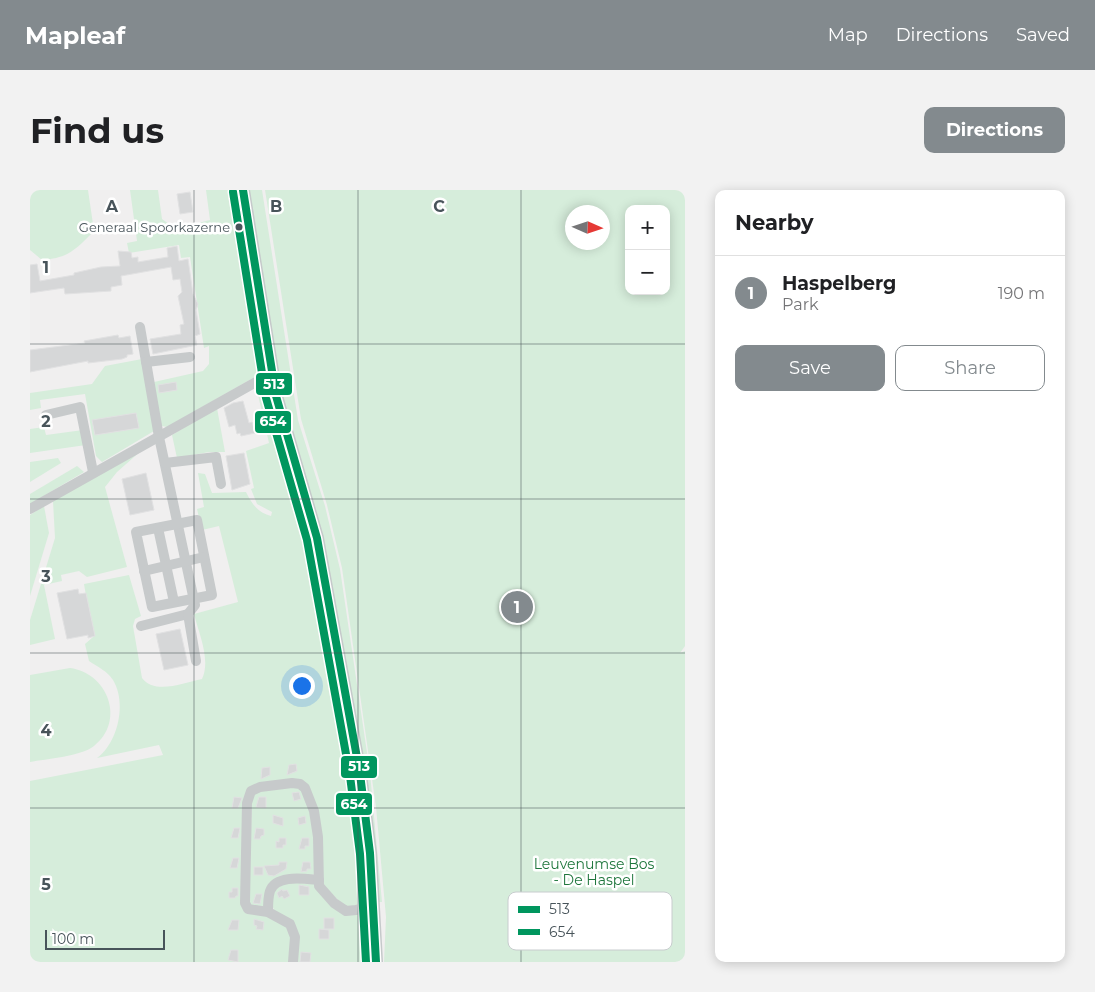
<!DOCTYPE html>
<html lang="en">
<head>
<meta charset="utf-8">
<style>
	body { margin:0; font-family:Montserrat,sans-serif; background:#f2f2f2; color:#202124 }
	.controls { position:absolute; right:15px; top:15px; display:grid; overflow:hidden; border-radius:10px; box-shadow:0 2px 12px #0003 }
	.controls button { width:45px; height:45px; display:grid; place-items:center; padding:0; border:0; border-bottom:1px solid #e0e0e0; background:#fff; color:#202124; font:25px sans-serif }
	.compass { position:absolute; left:535px; top:15px; width:45px; height:45px; border-radius:50%; background:#fff; box-shadow:0 2px 12px #0003; rotate:93deg }
	.scale { position:absolute; left:15px; bottom:12px; width:120px; box-sizing:border-box; padding-left:5px; border:2px solid #48545a; border-top:0; font-size:14px; line-height:18px; white-space:nowrap; color:#48545a; -webkit-text-stroke:4px #fff; paint-order:stroke }
	.you { position:absolute; left:271px; top:495px; width:18px; height:18px; margin:-12px; border:4px solid #fff; border-radius:50%; background:#1a73e8; box-shadow:0 0 0 8px #1a73e833 }
	.badge { display:grid; place-items:center; width:32px; height:32px; border-radius:50%; background:#838a8e; color:#fff; font-size:16px; font-weight:700 }
	.pin { position:absolute; translate:-50% -50%; border:2px solid #fff; box-shadow:0 1px 5px #0006 }
	.list { margin:0; padding:0; list-style:none }
	h2 { display:flex; justify-content:space-between; align-items:center; height:65px; margin:0; padding:0 20px; font-size:21px }
	h2 small { font-size:16px; font-weight:400; color:#757577 }
	.list li { display:grid; grid-template-columns:32px 1fr auto; gap:15px; align-items:center; box-sizing:border-box; height:75px; padding:0 20px; border-top:1px solid #e0e0e0 }
	.list b { display:block; font-size:19px; white-space:nowrap }
	.list p { margin:0; font-size:16px; white-space:nowrap; color:#757577 }
	.list em { font-size:16px; font-style:normal; color:#757577 }
	.actions { display:flex; gap:10px; padding:15px 20px }
	.actions a { flex:1; padding:11px 0; border:1px solid #838a8e; border-radius:10px; text-align:center; font-size:18px; color:#838a8e }
	.actions .main { background:#838a8e; color:#fff }
	.map { position:relative; flex:none; width:655px; height:772px; overflow:hidden; border-radius:10px }
	header { display:flex; align-items:center; gap:30px; box-sizing:border-box; height:70px; padding:0 25px; background:#838a8e; color:#fff }
	header strong { font-size:24px }
	nav { display:flex; gap:28px; margin-inline-start:auto; font-size:18px }
	.intro { display:flex; align-items:center; justify-content:space-between; box-sizing:border-box; height:120px; padding:0 30px }
	h1 { margin:0; font-size:35px }
	.button { padding:12px 22px; border-radius:10px; background:#838a8e; color:#fff; font-size:18px; font-weight:700 }
	main { display:flex; gap:30px; padding:0 30px }
	aside { flex:1; background:#fff; border-radius:10px; box-shadow:0 2px 12px #0003 }
	.map>svg:first-child { display:block }
	.green { fill:#d6eddb; fill-rule:evenodd }
	.building { fill:#d6d7d8; stroke:#e1e1e2 }
	.lines { fill:none; stroke-linecap:round; stroke-linejoin:round }
	.minor { stroke:#c7cacb; stroke-width:10 }
	.major { stroke:#c5c9ca; stroke-width:14 }
	.bus-1-casing { stroke:#fff; stroke-width:11 }
	.bus-2-casing { stroke:#fff; stroke-width:11 }
	.bus-1 { stroke:#00965e; stroke-width:8 }
	.bus-2 { stroke:#00965e; stroke-width:8 }
	.grid { fill:none; stroke:#48545a; stroke-width:1; stroke-opacity:0.55 }
	.bus-dot { fill:#48545a; stroke:#fff; stroke-width:2 }
	.labels { text-anchor:middle; stroke-width:5; stroke-linejoin:round; paint-order:stroke }
	.bus-label { font-size:13px; fill:#48545a; stroke:#fff; text-anchor:end }
	.park-label { font-size:14px; fill:#1e763c; stroke:#fff }
	.key { fill:#fff; stroke:#c8ccce; stroke-width:1 }
	.key-label { font-size:14px; fill:#48545a }
	.grid-label { font-size:16px; text-anchor:middle; font-weight:bold; fill:#48545a; stroke:#fff; stroke-width:5; stroke-linejoin:round; paint-order:stroke }
	.line-badge { stroke:#fff; stroke-width:2 }
	.badge-label { font-size:14px; text-anchor:middle; font-weight:bold; fill:#fff }
</style>
</head>
<body>
<header>
<strong>Mapleaf</strong>
<nav><a>Map</a><a>Directions</a><a>Saved</a></nav>
</header>
<div class="intro"><h1>Find us</h1><a class="button">Directions</a></div>
<main>
<div class="map">
<svg width="655" height="772" viewBox="0 0 655 772">
	<rect width="100%" height="100%" fill="#f0efef"/>
	<!-- green -->
	<g class="green">
		<path d="M0 0H58L64 41C46 59 39 68 12 70L0 60Z"/>
		<path d="M100 0H128L132 29 147 40C159 38 168 32 180 30L176 0H208C207 27 215 49 221 75 228 109 232 144 238 178L235 181 137 237 132 236 130 232 124 192 173 181 179 174V156L174 158 160 67 151 68 149 55 99 63 97 53 107 51Z"/>
		<path d="M216 0H232L268 230 295 316 310 379 340 583 352 712H347L339 618 256 232Z"/>
		<path d="M235 0H655V456L650 463 655 461V772H354L356 727 346 617 312 378 297 315 271 229ZM599 19H636V101H599ZM572 22V52H542V22Z"/>
		<path d="M112 169 124 241 72 272 66 266 55 204 10 210 11 218 0 220V203L62 194 75 176Z"/>
		<path d="M235 191 239 192 273 308 329 595 340 712 319 720 292 695 276 596 219 600 213 713 259 735 262 772H0V591L133 565 129 555 67 568C88 553 97 513 83 490 77 481 68 477 59 471L55 454 63 447 54 394 99 385 111 426 105 429 103 436 112 488C125 505 153 493 172 489 181 470 169 444 164 424L208 412 189 336 172 340 167 319 174 317 168 283 175 284 182 303 216 302C222 314 227 322 241 326L242 322 227 314 221 299 224 298 216 261 239 253 226 196Z"/>
		<path d="M187 218 195 262H179L147 268 142 245Z"/>
		<path d="M14 237 16 245 53 240 56 255 0 263V239Z"/>
		<path d="M121 252 87 282 75 297 97 377 57 387 49 381 31 385 32 391 14 395 25 449 0 455V430L25 348 23 311Z"/>
		<path d="M28 268 31 273 0 292V272Z"/>
		<path d="M47 276 54 282 0 314V304Z"/>
		<path d="M14 316 19 343 0 406V325Z"/>
		<path d="M40 478C78 483 96 531 64 556 52 566 16 569 0 572V485Z"/>
		<path d="M266 594 282 615 287 684 248 690 236 716 219 718 222 603Z"/>
		<path d="M256 692 284 694 303 714 337 721 343 772H265L266 747C254 734 240 723 241 703Z"/>
	</g>
	<!-- building -->
	<g class="building">
		<path d="M160 2 163 22 150 24 147 4Z"/>
		<path d="M147 56 149 71 158 69 163 104 168 114 166 120 170 144 165 146 167 155 123 164 120 149 151 144 150 135 154 134 148 106 152 102 150 89 143 90 141 77 91 86 92 95 81 97V101L35 104 34 98 0 103V75L7 74 10 91 44 85V83L71 77 90 76 88 61 101 62 102 68 108 67V72L138 67 137 58Z"/>
		<path d="M88 145 89 148 100 146 103 164 97 165V167L92 169 58 173V171L0 182V160L55 153 54 151Z"/>
		<path d="M146 192 147 200 129 203 128 195Z"/>
		<path d="M213 211 219 233 222 232 225 243 211 246 210 243 207 244 205 235 199 237 194 218 203 213Z"/>
		<path d="M106 223 109 238 65 245 62 230Z"/>
		<path d="M214 263 220 294 202 300 196 266Z"/>
		<path d="M116 283 124 320 100 325 92 289Z"/>
		<path d="M48 399 49 404 56 403 65 446 58 448V445L37 449 27 403Z"/>
		<path d="M150 439 158 475 134 480 126 444Z"/>
		<path d="M266 574 267 581 257 585 259 575Z"/>
		<path d="M240 577V585L231 589 232 578Z"/>
		<path d="M269 602 271 609 264 611 262 603Z"/>
		<path d="M204 607 212 608 208 618H202Z"/>
		<path d="M229 607H236V618L226 617Z"/>
		<path d="M243 625 253 628V636L243 633Z"/>
		<path d="M275 626 276 633 269 635 268 628Z"/>
		<path d="M204 638H210L208 648H201Z"/>
		<path d="M226 638 234 639V645L231 646 230 649H224Z"/>
		<path d="M249 648H256V655H253V658H246V651L249 652Z"/>
		<path d="M272 648H279V656H275V659H269Z"/>
		<path d="M203 668H209L207 678H200Z"/>
		<path d="M249 672H257L256 679 244 686 238 685 234 676 249 675Z"/>
		<path d="M273 672H280L281 679H277V681L271 682Z"/>
		<rect x="224" y="677" width="9" height="8"/>
		<path d="M269 695 279 697V705H269Z"/>
		<path d="M202 698H208V706H206L205 708H199V702H202Z"/>
		<path d="M252 699 253 701 257 700 260 706 254 709 252 706 249 708 247 703Z"/>
		<path d="M226 704H232L230 714 223 713Z"/>
		<rect x="294" y="728" width="10" height="11"/>
		<path d="M224 729 234 732 233 740 226 739 227 736 224 735Z"/>
		<path d="M202 730H209L208 740H198Z"/>
		<path d="M289 739 299 740V749H289Z"/>
		<path d="M201 760H208V772L198 770Z"/>
		<path d="M271 762 281 763 280 772H270Z"/>
	</g>
	<g class="lines">
		<!-- minor -->
		<g class="minor">
			<path d="M110 137 129 247 165 415 158 424 111 436"/>
			<path d="M116 172 160 167"/>
			<path d="M16 225 50 217 63 282"/>
			<path d="M135 273 186 267 191 294"/>
			<path d="M0 319 242 183"/>
			<path d="M167 330 182 405 122 417 106 342Z"/>
			<path d="M128 338 144 412"/>
			<path d="M114 381 174 367"/>
			<path d="M158 424 166 471"/>
			<path d="M238 722C238 715 238 707 240 701 246 684 275 689 289 690"/>
			<path d="M263 772 265 747 260 734 238 722 218 719 215 713 217 613 221 601 230 597 262 593 270 594 275 598 284 621 288 647 289 696 304 713 316 721 326 720 343 715"/>
		</g>
		<!-- major -->
		<path class="major" d="M213 0 246 206 287 348 330 584 340 663 346 772"/>
		<!-- bus-1 casing -->
		<g class="bus-1-casing">
			<path id="bus-1" d="M213 0 246 206 287 348 330 584 340 663 346 772"/>
		</g>
		<!-- bus-2 casing -->
		<g class="bus-2-casing">
			<path id="bus-2" d="M203 2 236 208 277 350 320 586 330 664 336 772"/>
		</g>
		<!-- bus-1 -->
		<use href="#bus-1" class="bus-1"/>
		<!-- bus-2 -->
		<use href="#bus-2" class="bus-2"/>
	</g>
	<!-- grid -->
	<path class="grid" d="M164 0V772M328 0V772M491 0V772M0 154H655M0 309H655M0 463H655M0 618H655"/>
	<!-- markers -->
	<circle class="bus-dot" cx="209" cy="37" r="4.5"/>
	<g class="labels">
		<!-- bus labels -->
		<g class="bus-label">
			<text x="200" y="42">Generaal Spoorkazerne</text>
		</g>
		<!-- park labels -->
		<g class="park-label">
			<text x="564" y="679">Leuvenumse Bos<tspan x="564" dy="16">- De Haspel</tspan></text>
		</g>
	</g>
	<!-- legend -->
	<rect x="478" y="702" width="164" height="58" rx="8" class="key"/>
	<rect x="488" y="716" width="22" height="7" fill="#00965e"/>
	<rect x="488" y="739" width="22" height="6" fill="#00965e"/>
	<g class="key-label">
		<text x="519" y="724">513</text>
		<text x="519" y="747">654</text>
	</g>
	<g class="grid-label">
		<text x="82" y="22">A</text>
		<text x="246" y="22">B</text>
		<text x="409" y="22">C</text>
		<text x="16" y="83">1</text>
		<text x="16" y="237">2</text>
		<text x="16" y="392">3</text>
		<text x="16" y="546">4</text>
		<text x="16" y="700">5</text>
	</g>
	<g class="line-badge">
		<rect x="225" y="182" width="38" height="24" rx="5" fill="#00965e"/>
		<rect x="224" y="220" width="38" height="24" rx="5" fill="#00965e"/>
		<rect x="310" y="565" width="38" height="24" rx="5" fill="#00965e"/>
		<rect x="305" y="602" width="38" height="24" rx="5" fill="#00965e"/>
	</g>
	<g class="badge-label">
		<text x="244" y="199">513</text>
		<text x="243" y="236">654</text>
		<text x="329" y="581">513</text>
		<text x="324" y="619">654</text>
	</g>
</svg>
<div class="controls">
<button>+</button>
<button>−</button>
</div>
<svg class="compass" viewBox="-18 -18 36 36"><path d="M0-13l5 13h-10z" fill="#e53935"/><path d="M0 13l5-13h-10z" fill="#757577"/></svg>
<div class="scale">100 m</div>
<div class="you"></div>
<div class="pin badge" style="left:487px;top:417px">1</div>
</div>
<aside>
<h2>Nearby<small></small></h2>
<ul class="list">
<li><span class="badge">1</span><div><b>Haspelberg</b><p>Park</p></div><em>190 m</em></li>
</ul>
<div class="actions"><a class="main">Save</a><a>Share</a></div>
</aside>
</main>
</body>
</html>
